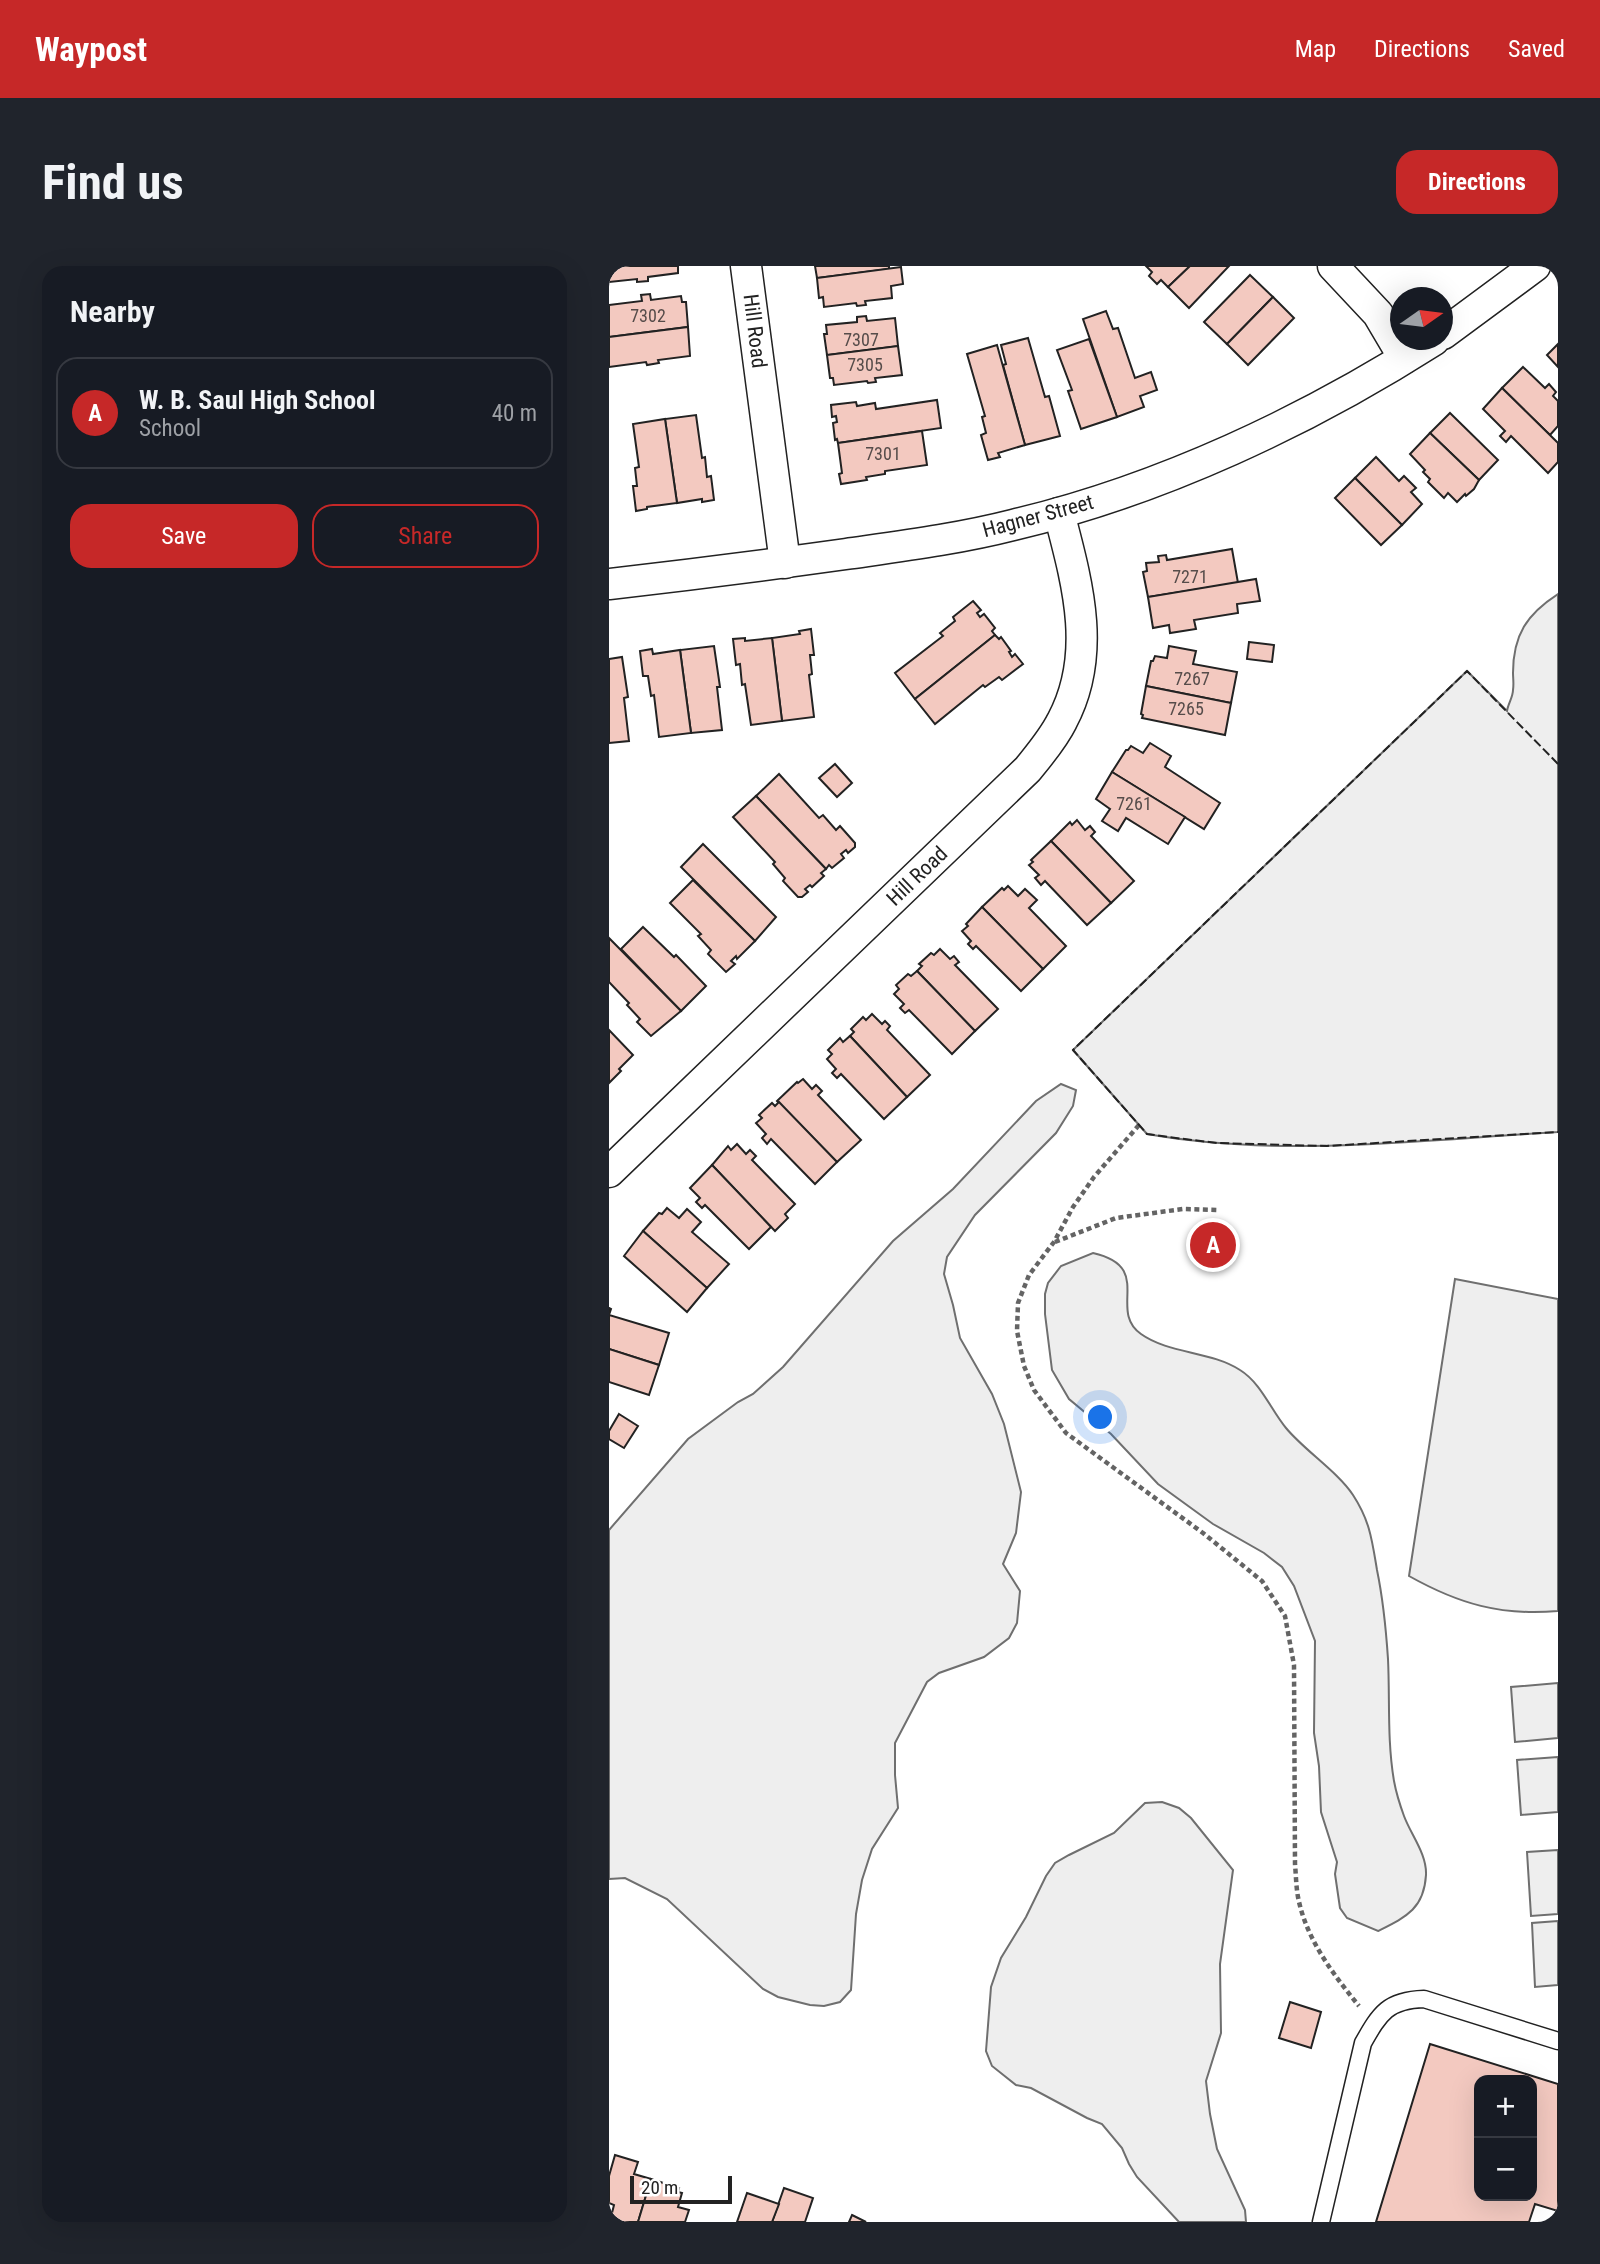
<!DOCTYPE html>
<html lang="en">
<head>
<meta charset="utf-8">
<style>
	body { margin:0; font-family:"Roboto Condensed",sans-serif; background:#20242c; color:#f1f3f6 }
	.controls { position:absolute; right:21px; bottom:21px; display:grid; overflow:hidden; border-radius:14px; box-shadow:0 7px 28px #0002 }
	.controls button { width:63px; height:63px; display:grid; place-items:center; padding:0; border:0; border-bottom:2px solid #363941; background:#171b24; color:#f1f3f6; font:35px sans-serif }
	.compass { position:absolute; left:781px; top:21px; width:63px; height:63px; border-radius:50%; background:#171b24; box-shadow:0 7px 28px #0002; rotate:76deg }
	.scale { position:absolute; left:21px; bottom:18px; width:102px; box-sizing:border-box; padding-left:7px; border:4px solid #222; border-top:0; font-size:19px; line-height:24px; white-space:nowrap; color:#222; -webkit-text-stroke:5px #fff; paint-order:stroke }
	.you { position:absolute; left:492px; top:1152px; width:24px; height:24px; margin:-18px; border:5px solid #fff; border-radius:50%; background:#1a73e8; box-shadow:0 0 0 10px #1a73e833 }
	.badge { display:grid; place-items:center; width:46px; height:46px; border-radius:50%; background:#c62828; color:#fff; font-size:23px; font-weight:700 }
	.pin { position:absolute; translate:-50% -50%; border:4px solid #fff; box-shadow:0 2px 7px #0006 }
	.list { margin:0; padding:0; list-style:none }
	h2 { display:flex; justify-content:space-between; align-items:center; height:91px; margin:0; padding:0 28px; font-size:30px }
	h2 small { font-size:23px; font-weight:400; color:#9ea1a6 }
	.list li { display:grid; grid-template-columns:46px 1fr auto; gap:21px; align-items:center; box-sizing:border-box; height:112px; margin:0 14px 14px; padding:0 14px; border:2px solid #363941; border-radius:21px }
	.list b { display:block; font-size:26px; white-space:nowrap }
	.list p { margin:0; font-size:23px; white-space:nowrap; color:#9ea1a6 }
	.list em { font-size:23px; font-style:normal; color:#9ea1a6 }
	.actions { display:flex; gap:14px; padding:21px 28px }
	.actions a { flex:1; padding:16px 0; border:2px solid #c62828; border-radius:21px; text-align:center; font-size:24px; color:#c62828 }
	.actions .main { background:#c62828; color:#fff }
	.map { position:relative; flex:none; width:949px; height:1956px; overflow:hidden; border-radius:21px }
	header { display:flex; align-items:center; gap:42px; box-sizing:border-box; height:98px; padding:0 35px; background:#c62828; color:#fff }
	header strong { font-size:33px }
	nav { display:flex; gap:38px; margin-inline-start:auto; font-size:24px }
	.intro { display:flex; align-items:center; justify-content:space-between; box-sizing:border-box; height:168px; padding:0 42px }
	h1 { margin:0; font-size:49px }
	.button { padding:18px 32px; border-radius:21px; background:#c62828; color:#fff; font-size:24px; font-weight:700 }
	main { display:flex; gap:42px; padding:0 42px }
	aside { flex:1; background:#171b24; border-radius:21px; box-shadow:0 7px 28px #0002 }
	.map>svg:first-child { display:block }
	.green { fill:#eee; stroke:#6f6f6f; stroke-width:2 }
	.building { fill:#f3c9c0; stroke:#222; stroke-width:2; fill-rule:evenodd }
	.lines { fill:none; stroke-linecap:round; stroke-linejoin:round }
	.lane-casing { stroke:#222; stroke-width:19 }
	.street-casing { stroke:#222; stroke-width:33 }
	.path { stroke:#646464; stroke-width:4.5; stroke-dasharray:5 3.5; stroke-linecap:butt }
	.lane { stroke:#fff; stroke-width:16 }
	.street { stroke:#fff; stroke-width:30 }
	.fence { stroke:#222; stroke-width:2; stroke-dasharray:9 3.5; stroke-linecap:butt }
	.labels { text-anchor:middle; stroke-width:5; stroke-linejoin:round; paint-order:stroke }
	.number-label { font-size:18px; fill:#564c4a }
	.street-label { font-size:21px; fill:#222; stroke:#fff }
</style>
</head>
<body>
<header>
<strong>Waypost</strong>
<nav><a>Map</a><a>Directions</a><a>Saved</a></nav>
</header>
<div class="intro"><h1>Find us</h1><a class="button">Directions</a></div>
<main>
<aside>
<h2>Nearby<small></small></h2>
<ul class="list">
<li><span class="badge">A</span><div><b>W. B. Saul High School</b><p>School</p></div><em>40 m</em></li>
</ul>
<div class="actions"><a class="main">Save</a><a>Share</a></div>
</aside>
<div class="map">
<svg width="949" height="1956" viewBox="0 0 949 1956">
	<rect width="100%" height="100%" fill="#fff"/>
	<!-- green -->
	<g class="green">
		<path d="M949 328V866C813 874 673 892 538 868L464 784 858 405 898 445C899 438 904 431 904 424 905 418 904 412 904 407 904 369 918 348 949 328Z"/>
		<path d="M452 818 467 824 464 840 447 867 366 949 338 991 335 1008 344 1039 351 1072 383 1128 395 1158 412 1226 407 1267 394 1298 411 1325 408 1357 400 1372 375 1391 330 1407 318 1416 286 1477V1509L289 1542 263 1583 253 1614 247 1648 242 1724 231 1736 215 1740 201 1739 169 1731 154 1723 58 1633 16 1612 0 1613V1264L79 1173 129 1136 144 1128 174 1101 284 975 344 923 427 835Z"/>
		<path d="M484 987C546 1001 498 1044 532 1068 560 1088 602 1085 631 1104 652 1117 662 1144 677 1162 695 1184 729 1206 744 1229 761 1255 763 1274 768 1304 774 1333 777 1363 779 1393 781 1434 778 1474 785 1515 787 1526 791 1539 795 1550 802 1569 818 1588 817 1609 815 1643 797 1651 769 1665L738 1652 731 1642 726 1608 728 1596 712 1546 710 1500 705 1467 706 1375 685 1320 673 1301 655 1287 604 1258 549 1218 502 1168 460 1133 443 1104 436 1048V1028L439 1017 452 1000Z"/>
		<path d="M846 1013 949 1033V1345C892 1350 850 1338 800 1310Z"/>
		<path d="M949 1417V1472L906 1476 902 1421Z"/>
		<path d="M949 1491V1546L912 1549 908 1494Z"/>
		<path d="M553 1536 570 1542 582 1552 624 1604 611 1698 612 1767 597 1815 601 1848 608 1883 636 1944 637 1956H570L528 1911 520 1898 513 1882 493 1858 478 1852 422 1822 407 1819 383 1800 377 1785 382 1721 392 1692 417 1651 437 1610 446 1597 460 1589 505 1567 536 1537Z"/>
		<path d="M949 1584V1648L922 1650 918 1586Z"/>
		<path d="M949 1655V1719L926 1721 923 1657Z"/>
	</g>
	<!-- building -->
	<g class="building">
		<path d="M0 0H69V7L39 11V15L28 16V13L0 16Z"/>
		<path d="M206 0H280V3L208 12Z"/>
		<path d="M537 0H581L559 21 552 14 548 18 540 10 543 6Z"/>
		<path d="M581 0H620L580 42 559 21Z"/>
		<path d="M292 1 294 18 282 20 283 32 256 35 257 39 248 40 247 37 215 41 214 31 210 32 208 12Z"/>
		<path d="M641 9 664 31 618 78 595 56Z"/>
		<path d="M41 28 42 34 72 30 73 36H77L79 61 0 71V39L33 35 32 29Z"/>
		<path d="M664 31 685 52 639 99 618 78Z"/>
		<path d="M497 45 504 63 509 62 526 112 542 106 548 124 531 130 535 141 508 151 474 53Z"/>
		<path d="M257 50 258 55 286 52 289 80 218 89 215 68H218L217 59 248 56V51Z"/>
		<path d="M79 61 81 90 49 94 50 97 38 99 37 96 0 101V71Z"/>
		<path d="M419 72 436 131 440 130 451 170 416 179 394 99 397 98 392 79Z"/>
		<path d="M480 73 508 151 472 163 459 125 463 124 448 84Z"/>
		<path d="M949 78V101L938 89Z"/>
		<path d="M388 79 416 179 389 187 391 191 379 194 372 169 377 167 373 151 376 150 358 88Z"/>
		<path d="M289 80 293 109 266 112 267 116 259 117 258 115 225 119 224 112H221L218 89Z"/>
		<path d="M914 101 936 122 940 118 947 126 944 130 949 135V160L941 169 893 122Z"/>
		<path d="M893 122 949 177V196L939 207 902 170 897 176 891 170 896 165 874 143Z"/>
		<path d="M328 134 332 162 229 177 228 173 226 174 224 157 228 156 227 150 223 151 222 139 247 136 248 140 266 137 267 143Z"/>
		<path d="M841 147 889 194 870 214 821 167Z"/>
		<path d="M87 149 93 192 96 191 98 211 102 210 105 234 93 236V233L68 237 56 153Z"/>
		<path d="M56 153 68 237 38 241V243L27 245 24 220H28L26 202 30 201 24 158Z"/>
		<path d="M313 165 318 199 276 205V208L257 211 258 214 232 218 230 208 233 207 229 177Z"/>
		<path d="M821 167 870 214 865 223 857 230 856 228 848 236 839 227 835 232 819 216 821 213 814 206 816 204 801 188Z"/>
		<path d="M767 191 790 215 795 210 807 222 802 226 813 238 793 259 746 212Z"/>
		<path d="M746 212 793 259 772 279 726 232Z"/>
		<path d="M623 283 629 317 539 331 534 306 538 305 537 297 550 296 549 290 557 289 558 294Z"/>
		<path d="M647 313 651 335 628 338 629 347 585 354 587 363 561 367 560 359 544 362 539 331Z"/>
		<path d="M364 335 372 344 368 347 371 351 375 348 386 362 383 365 386 369 306 433 286 407 334 370 331 367 346 355 344 351Z"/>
		<path d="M202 363 205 389H201L203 408 200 409 205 451 173 455 163 372 191 368 190 365Z"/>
		<path d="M386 369 390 373 392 371 402 385 400 386 403 391 406 388 414 398 393 414 390 411 376 421 374 419 326 458 306 433Z"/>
		<path d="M136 372V375L163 372 173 455 142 459 136 418 133 419 131 398 127 399 124 373Z"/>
		<path d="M640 376 665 379 663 396 638 393Z"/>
		<path d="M105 380 111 421H108L113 464 82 467 71 384Z"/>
		<path d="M560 380 587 385 584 398 628 406 622 437 537 420 542 395H544L546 390 558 392Z"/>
		<path d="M43 383 44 388 71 384 82 467 50 471 45 429 42 430 39 410H34L31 385Z"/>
		<path d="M13 391 19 431 15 432 20 475 0 477V393Z"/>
		<path d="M537 420 622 437 616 469 533 452 534 449 532 448Z"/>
		<path d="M541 477 562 490 556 501 611 537 595 563 503 506 517 484H519L522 480 534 487Z"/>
		<path d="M226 498 243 517 228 531 210 512Z"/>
		<path d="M503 506 576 551 559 578 517 552 509 565 493 555 501 543 487 533Z"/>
		<path d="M170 508 210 552 214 549 227 564 231 560 246 577V581L239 587 237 584 232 588 235 592 223 602 220 599 217 603 147 530Z"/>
		<path d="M147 530 217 603 212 607 215 610 203 621 201 619 196 623 199 626 193 631H189L174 615 176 612 164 598 166 596 124 551Z"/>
		<path d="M468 554 476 564 481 560 486 566 482 570 525 615 502 637 442 575 461 556 463 559Z"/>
		<path d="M442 575 502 637 478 659 436 615 432 619 426 612 430 609 420 599 424 596 422 594Z"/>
		<path d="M94 578 167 651 146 675 72 601Z"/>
		<path d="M84 614 146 675 128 693 127 690 122 695 126 698 117 706 99 688 102 684 89 670 92 668 61 637Z"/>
		<path d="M399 620 409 630 416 623 428 634 420 642 457 680 434 703 373 641 393 622 395 624Z"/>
		<path d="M373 641 434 703 412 725 367 680 364 683 359 678 362 675 353 665 359 660 357 658Z"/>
		<path d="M34 661 65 691 67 689 97 720 72 745 12 683Z"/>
		<path d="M0 672 72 745 42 770 28 756 31 753 18 739 20 737 0 716Z"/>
		<path d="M331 683 341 693 345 690 350 696 346 699 389 743 366 765 308 705 313 700 310 698 322 687 325 689Z"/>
		<path d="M308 705 366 765 343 788 300 744 296 747 291 742 295 738 285 728 290 723 287 719 299 708 302 710Z"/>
		<path d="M263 748 273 758 276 755 281 760 278 764 321 809 298 831 241 770 245 766 242 763 254 751 257 754Z"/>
		<path d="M0 764 24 789 10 803 12 805 0 817Z"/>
		<path d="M241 770 298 831 275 853 232 808 228 812 223 807 227 803 218 793 223 788 219 784 231 772 234 776Z"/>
		<path d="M194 813 203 823 207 819 213 825 209 829 252 874 228 896 168 835 188 816 189 817Z"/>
		<path d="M170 836 228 896 206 918 162 873 158 878 153 872 157 868 147 857 153 852 150 849 163 837 166 840Z"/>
		<path d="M128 878 137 888 141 884 147 890 143 894 186 938 176 948 179 952 166 965 103 899 119 880 122 884Z"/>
		<path d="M103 899 162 961 140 983 96 939 93 942 87 936 91 932 81 922Z"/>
		<path d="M58 942 70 952 78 943 92 956 83 966 120 998 98 1022 34 965 50 947 53 948Z"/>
		<path d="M34 965 98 1022 78 1046 15 990Z"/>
		<path d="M0 1042 2 1043 0 1049 60 1067 50 1099 0 1083Z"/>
		<path d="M0 1083 50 1099 40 1129 0 1116Z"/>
		<path d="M10 1148 29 1160 15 1182 0 1173V1165Z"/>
		<path d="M681 1736 712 1746 702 1782 670 1772Z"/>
		<path d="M821 1778 949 1818V1945L926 1938 920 1956H767ZM870 1814H923V1930H870Z"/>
		<path d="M6 1889 29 1896 25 1908 42 1913 29 1956H0V1946L3 1947 5 1939 0 1937V1910Z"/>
		<path d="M42 1913 70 1922 69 1926 73 1927 69 1941 80 1944 76 1956H29Z"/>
		<path d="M175 1922 204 1932 196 1956H163Z"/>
		<path d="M138 1927 170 1938 163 1956H128Z"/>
		<path d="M243 1949 257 1956H240Z"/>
	</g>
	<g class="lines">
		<!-- lane casing -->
		<g class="lane-casing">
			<path id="lane" d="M712 1956 754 1777C771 1747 779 1734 815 1733L949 1775"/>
		</g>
		<!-- street casing -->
		<g class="street-casing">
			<g id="street">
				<path d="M137 0 176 297"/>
				<path d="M724 0 769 48 795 92"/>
				<path d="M834 68 926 0"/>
				<path d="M0 318C79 309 158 299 237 288 293 280 349 273 404 259 552 224 698 155 825 74"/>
				<path d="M0 906 419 503C431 488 444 473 453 455 489 388 468 316 450 247"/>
			</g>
		</g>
		<!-- path -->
		<g class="path">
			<path d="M530 859 485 911 464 941 445 976 420 1009 409 1037 408 1065 415 1100 425 1124 457 1167 594 1267 653 1315 676 1350 685 1399 686 1598C687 1609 687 1620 689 1631 697 1673 724 1708 750 1740"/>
			<path d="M446 976 507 952 574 943 609 944"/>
		</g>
		<!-- lane -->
		<use href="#lane" class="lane"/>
		<!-- street -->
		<use href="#street" class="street"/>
		<!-- fence -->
		<path class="fence" d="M949 498 858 405 464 784 538 868 559 871 608 877 718 880 949 866"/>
	</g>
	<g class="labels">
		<!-- number labels -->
		<g class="number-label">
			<text x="39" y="56">7302</text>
			<text x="252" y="80">7307</text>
			<text x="256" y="105">7305</text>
			<text x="274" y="194">7301</text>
			<text x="581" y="317">7271</text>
			<text x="583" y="419">7267</text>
			<text x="577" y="449">7265</text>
			<text x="525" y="544">7261</text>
		</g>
		<!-- street labels -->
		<g class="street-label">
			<text transform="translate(146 65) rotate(83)" y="7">Hill Road</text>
			<text transform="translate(429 250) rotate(-15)" y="7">Hagner Street</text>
			<text transform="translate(308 610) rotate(-44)" y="7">Hill Road</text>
		</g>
	</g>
</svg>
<div class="controls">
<button>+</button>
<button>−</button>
</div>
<svg class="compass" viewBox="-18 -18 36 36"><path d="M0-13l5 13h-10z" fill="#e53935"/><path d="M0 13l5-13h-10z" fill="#9ea1a6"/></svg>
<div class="scale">20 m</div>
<div class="you"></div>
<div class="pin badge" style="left:604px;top:979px">A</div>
</div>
</main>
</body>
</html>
